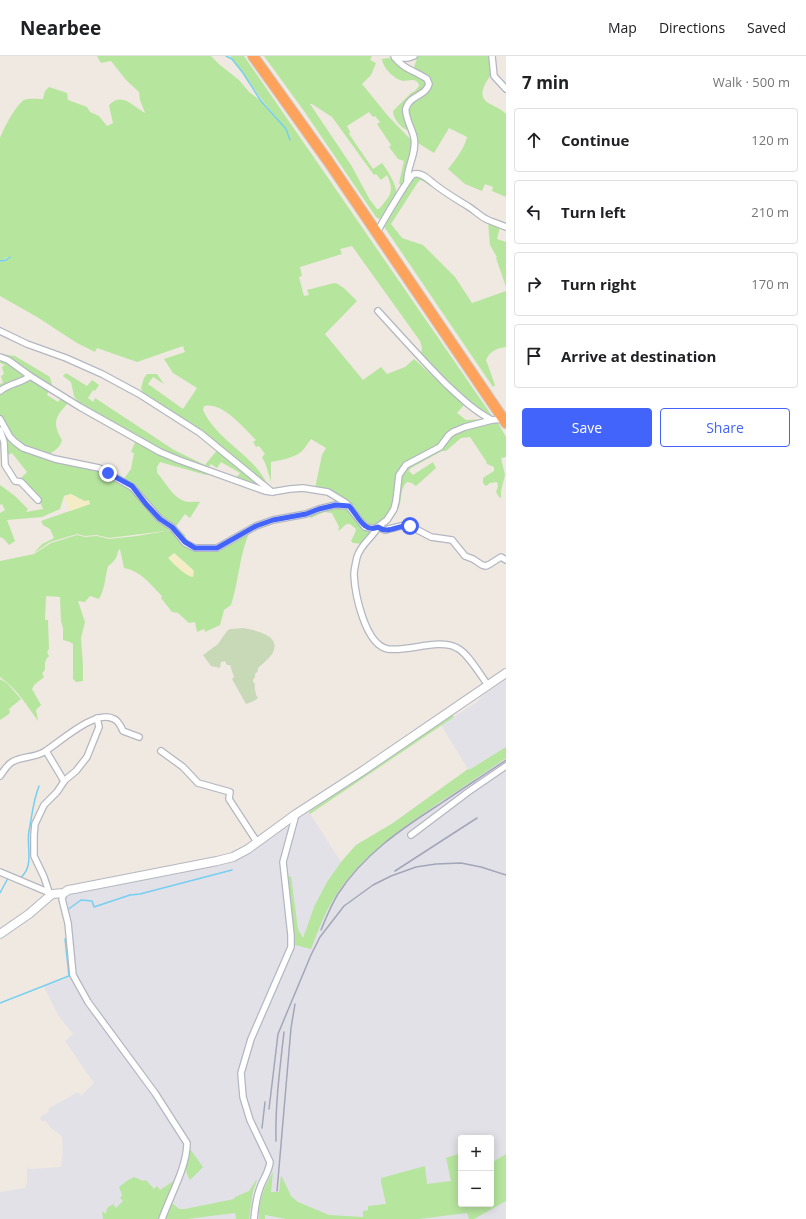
<!DOCTYPE html>
<html lang="en">
<head>
<meta charset="utf-8">
<style>
	body { margin:0; font-family:"Open Sans",sans-serif; background:#f6f6f6; color:#202124 }
	.controls { position:absolute; right:12px; bottom:12px; display:grid; overflow:hidden; border-radius:4px; box-shadow:0 2px 10px #0003 }
	.controls button { width:36px; height:36px; display:grid; place-items:center; padding:0; border:0; border-bottom:1px solid #e0e0e0; background:#fff; color:#202124; font:20px sans-serif }
	.stop { position:absolute; width:12px; height:12px; margin:-9px; border:3px solid #4264fb; border-radius:50%; background:#fff }
	.stop.end { background:#4264fb; border-color:#fff; box-shadow:0 1px 4px #0008 }
	.list { margin:0; padding:0; list-style:none }
	h2 { display:flex; justify-content:space-between; align-items:center; height:52px; margin:0; padding:0 16px; font-size:17px }
	h2 small { font-size:13px; font-weight:400; color:#757577 }
	.list li { display:grid; grid-template-columns:26px 1fr auto; gap:12px; align-items:center; box-sizing:border-box; height:64px; margin:0 8px 8px; padding:0 8px; border:1px solid #e0e0e0; border-radius:4px }
	.list b { display:block; font-size:15px; white-space:nowrap }
	.list em { font-size:13px; font-style:normal; color:#757577 }
	.actions { display:flex; gap:8px; padding:12px 16px }
	.actions a { flex:1; padding:9px 0; border:1px solid #4264fb; border-radius:4px; text-align:center; font-size:14px; color:#4264fb }
	.actions .main { background:#4264fb; color:#fff }
	.icon { flex:none; width:22px; height:22px; fill:none; stroke:currentColor; stroke-width:2; stroke-linecap:round; stroke-linejoin:round }
	.map { position:relative; flex:none; width:506px; height:1163px; overflow:hidden }
	header { display:flex; align-items:center; gap:24px; box-sizing:border-box; height:56px; padding:0 20px; background:#fff; border-bottom:1px solid #e0e0e0 }
	header strong { font-size:19px }
	nav { display:flex; gap:22px; margin-inline-start:auto; font-size:14px }
	main { display:flex }
	aside { flex:1; background:#fff }
	.map>svg:first-child { display:block }
	.industrial { fill:#e3e1e8; fill-rule:evenodd }
	.green { fill:#b6e59e; fill-rule:evenodd }
	.sand { fill:#f3ecc5 }
	.cemetery { fill:#c8d9b8 }
	.lines { fill:none; stroke-linecap:round; stroke-linejoin:round }
	.stream { stroke:#75cff0; stroke-width:1.5 }
	.street-casing { stroke:#b4b7c1; stroke-width:8 }
	.secondary-casing { stroke:#b4b7c1; stroke-width:10 }
	.highway-casing { stroke:#c9c9c9; stroke-width:12 }
	.street { stroke:#fff; stroke-width:5.5 }
	.secondary { stroke:#fff; stroke-width:8 }
	.highway { stroke:#ffa35c; stroke-width:10 }
	.rail { stroke:#a3a6b8; stroke-width:1.5 }
	.route { stroke:#4264fb; stroke-width:5 }
</style>
</head>
<body>
<header>
<strong>Nearbee</strong>
<nav><a>Map</a><a>Directions</a><a>Saved</a></nav>
</header>
<main>
<div class="map">
<svg width="506" height="1163" viewBox="0 0 506 1163">
	<rect width="100%" height="100%" fill="#efe9e1"/>
	<!-- industrial -->
	<path class="industrial" d="M506 623V1163H0V1136L25 1132 27 1128V1112L28 1111 29 1113 61 1111 63 1093 62 1080 51 1072 45 1064 42 1066 40 1061 49 1056 48 1053 76 1037H79L81 1040 94 1027 65 985 73 978 58 959 44 931 69 922 70 920 67 881 68 880 61 851 57 842 71 836 252 793 309 756 341 806 356 789 393 767 468 713 441 669 477 646 481 641ZM461 1082H491V1148H461Z"/>
	<!-- green -->
	<g class="green">
		<path d="M97 0H211L220 9 239 24 249 36 261 45 286 73 290 85 286 73 262 44 243 16 230 0H244L492 360C474 358 438 316 424 302L421 297 422 292 420 285 352 190 340 193 342 198 300 211 302 220 299 221 304 240 309 239 307 234 334 227 338 228 345 233 357 245 325 278 363 324 381 311 387 318 405 311 414 303 464 349 457 357 466 364 486 363 467 369 439 390 404 408 394 451 386 462 375 470 366 468 355 454 315 432 322 399 326 392 311 383C308 387 305 392 302 395 294 402 281 404 271 406V426L266 409 262 401 265 398 259 390 256 391 253 386 256 384C244 372 222 345 204 350L203 354C217 385 254 399 267 428L144 339 141 332 144 322 147 318H157L164 328 153 321 148 328 183 353 197 332 173 317 164 303 185 296 183 290 137 306 97 292 95 296 77 287 37 261 0 240V206L6 204 11 200 0 205V82C4 72 15 50 24 44 28 42 38 43 43 43L45 35 49 31 67 37 68 44 87 51 90 56 99 60 107 70 113 67 109 49C122 35 134 51 145 57L140 44 139 36 126 24 111 5 101 7Z"/>
		<path d="M264 0H372L370 4 376 7 371 19 362 28 388 60 414 87 408 113 401 130 399 127 404 105 398 103 389 91 391 89 377 68 380 66 375 60 373 61 369 56 347 70 350 76 349 78 373 113 382 107C387 114 399 131 396 141 394 148 387 156 382 162L379 163 376 161 304 55ZM310 48H312L332 61 374 119 376 118 381 124 387 119C395 136 390 140 379 153H377L370 144 351 109Z"/>
		<path d="M418 0H491L493 16C486 26 475 40 490 48 496 51 501 53 506 58V141L492 135 493 131 485 128 482 135 465 128 448 113C456 103 464 93 467 81L449 72 434 97 418 87 415 74 408 58 409 48 431 27 413 14Z"/>
		<path d="M389 2 393 3 425 23 427 29 406 48 411 75C403 75 393 63 393 55L411 37 415 35 419 30C419 28 418 26 416 25 413 23 407 25 403 25 394 23 383 12 382 3Z"/>
		<path d="M416 121H422L451 142 421 124 418 126 391 168 402 182 423 189 455 221 472 247 506 235V291C497 292 490 295 486 304L495 329 493 331 383 169 412 124Z"/>
		<path d="M488 165 500 171 497 183 506 186V231L496 202 497 201 490 189Z"/>
		<path d="M0 298 15 300 50 321 53 332Z"/>
		<path d="M0 302 21 316 25 320 0 333V328L3 327 1 320 4 318 2 311 5 309 0 307Z"/>
		<path d="M66 317 87 330 92 324 99 329 95 335 93 334 88 342 93 346 95 342 174 394 205 409 218 393 265 432 236 422 240 417 221 406 217 412 211 408 208 412 173 400 82 351 74 340 71 326 63 320Z"/>
		<path d="M31 323 49 335 47 339 58 346 61 342 68 347C55 361 52 367 62 384 60 392 54 395 48 399L29 394 14 383 0 359V338L2 336Z"/>
		<path d="M0 363 22 393 92 411 124 426 173 474 109 482 97 479 85 480 77 478 50 486 34 497 42 488 54 482 50 473 43 469 41 465 90 448 71 438 64 440 60 453 42 461 7 464 15 485 9 489 4 483 0 481V457L5 454 2 448 0 449V429L15 440 28 453 26 456 43 453 39 444 20 423 27 416 12 397 8 399C0 391 0 375 0 363Z"/>
		<path d="M489 366 498 367 506 381V401L501 402 505 419 501 435V442L499 441 496 436 498 430 497 426 490 427 486 430 483 427V422L494 415V411L487 408 486 405 470 381 461 382 446 395H442L411 412 409 415 413 419 433 406 436 412 416 430 412 427 407 426C399 433 403 444 398 453 395 461 388 467 382 473L380 471 398 450 399 430 404 415 410 409 439 395 447 384 455 377Z"/>
		<path d="M136 384 212 417 206 419 160 406 157 411V417C166 426 171 440 184 445 190 447 195 445 200 446L190 462 185 458 176 470 185 479V484L162 464 123 424 131 413 134 397 131 396Z"/>
		<path d="M335 451C354 453 358 462 370 475L369 479 363 488 353 487 351 485 355 477 356 473C346 463 347 469 338 475L339 471 332 457 324 456 311 462 307 459Z"/>
		<path d="M166 475H172L185 487 211 494 250 475C239 499 239 525 231 549L224 554 220 569 205 576 204 573 197 576 195 566 189 567 178 557 172 556 161 542 162 540C150 528 141 515 124 512L120 493 118 495C117 502 114 506 108 510 105 521 105 533 99 543L90 540 85 546 78 545 85 566 81 582 83 610V625L76 626 73 623V588L70 586 63 584V572L61 565 60 541 46 540 45 564H48L49 593 47 596 49 600C44 605 45 608 45 614L42 617 44 621 34 629 32 633 41 649 36 654 38 665C27 649 16 632 0 621V505L34 498 51 487 77 479 85 481 97 480 109 483 137 480ZM174 497 192 513 191 521 176 510Z"/>
		<path d="M0 623 7 627 21 643 9 653 10 656 9 658 0 664Z"/>
		<path d="M451 657 454 661 310 758 309 756Z"/>
		<path d="M506 691V702C484 717 462 732 440 746 403 771 367 796 340 833 327 851 319 872 311 893L295 889 294 887 288 821 291 820 298 873 303 882 314 851 327 826 341 806 356 789 393 767 468 713 469 714Z"/>
		<path d="M190 1093 203 1111 190 1124C183 1111 186 1106 190 1093Z"/>
		<path d="M461 1097V1148H491V1107L506 1098V1145L474 1163H469L467 1157 419 1163H286L265 1159V1163H259C257 1148 265 1129 273 1116L271 1136H279L281 1119 291 1140 298 1146 329 1159 363 1161V1155L368 1154V1150L386 1148 381 1126V1122L425 1110 427 1128 451 1125 446 1102Z"/>
		<path d="M134 1121 143 1125 146 1124 154 1133 157 1130 160 1134 175 1124 171 1137 159 1163H103L102 1155 106 1158 107 1152 113 1148 116 1152 123 1145 120 1142 122 1139 119 1131 128 1124Z"/>
		<path d="M256 1124H257L253 1135 249 1163H236L235 1157 187 1163H164L172 1147 179 1153H185L234 1143 235 1141 249 1135Z"/>
	</g>
	<!-- sand -->
	<g class="sand">
		<path d="M71 438 84 445 89 444 90 448 70 455 64 440Z"/>
		<path d="M174 497 192 513 194 515 193 521C184 519 175 509 168 502Z"/>
	</g>
	<!-- cemetery -->
	<path class="cemetery" d="M244 572C256 575 283 579 272 598 269 603 262 608 258 612V615L255 618V621L253 624V626L255 628C254 633 256 635 256 639L258 642 254 645 246 648 232 623 234 621 230 609H227L225 605 221 606 220 612 211 610 203 599 218 588 227 575 230 573Z"/>
	<g class="lines">
		<!-- stream -->
		<g class="stream">
			<path d="M226 0 232 3 243 17 261 45 286 73 290 84"/>
			<path d="M0 205 6 204 10 201"/>
			<path d="M20 822C35 811 26 790 29 775 32 760 33 745 39 730"/>
			<path d="M0 837 8 822"/>
			<path d="M66 855 81 844 92 845 94 851 130 839 140 838 232 814"/>
			<path d="M0 947 69 920 65 883 68 882"/>
		</g>
		<!-- street casing -->
		<g class="street-casing">
			<g id="street">
				<path d="M394 0C402 13 416 15 427 23L429 28C426 40 410 39 406 52 404 60 413 74 414 82 417 97 407 110 407 125"/>
				<path d="M492 0 494 20 506 33"/>
				<path d="M395 2H408L414 0"/>
				<path d="M377 177C380 170 410 119 414 118 421 116 428 123 433 127 444 136 456 143 469 151 474 154 480 160 486 163 492 166 499 168 506 171"/>
				<path d="M378 255C400 279 422 304 446 328 460 341 474 355 492 364"/>
				<path d="M0 275 27 288 66 302 102 318 139 338 200 377 272 436"/>
				<path d="M0 301 8 304 30 320 80 351 160 396 179 404 265 435 272 436 290 433 303 432 328 436 346 447 365 471 375 473 387 464 394 453 396 445 399 419 406 409 440 391 449 379 453 376 465 371 492 364 505 363"/>
				<path d="M0 335C10 327 22 327 30 320"/>
				<path d="M0 363 10 381 15 386 23 392 55 403 99 412 132 431 160 463 172 471 185 487 195 492H217L256 470 273 464 306 458 319 453 336 449 349 450"/>
				<path d="M0 374 4 386 5 409 15 425 21 426 38 444"/>
				<path d="M488 629C480 619 468 597 457 592 439 582 408 596 388 593 365 589 355 538 354 519 354 513 356 506 357 501 361 488 372 482 378 471L385 474 405 469 410 470 431 481 452 484 465 500 473 503 482 509 486 510 490 508 501 501 506 504"/>
				<path d="M46 695 64 725"/>
				<path d="M161 695 183 711 198 727 230 736 229 743 257 786"/>
				<path d="M0 720C3 716 7 709 12 706 22 700 34 702 44 696 59 687 96 652 114 663 119 665 121 671 123 675L139 681"/>
				<path d="M411 779 468 736 506 710"/>
				<path d="M0 816 50 837"/>
				<path d="M49 836 44 821 34 800V779L35 768 44 749 57 736 65 724 76 715 87 701 99 671 97 662"/>
				<path d="M64 837 62 843 68 867 73 919 88 946 155 1037 187 1087C187 1111 170 1140 162 1163"/>
				<path d="M254 1163C255 1153 256 1142 260 1132 263 1123 269 1116 270 1106L250 1064 243 1041 241 1017 251 983 291 891V879L283 806 296 758"/>
			</g>
		</g>
		<!-- secondary casing -->
		<g class="secondary-casing">
			<path id="secondary" d="M0 878 29 858 52 838 64 837 68 834 74 833 217 805 233 801 248 793 296 758 361 716 506 617"/>
		</g>
		<!-- highway casing -->
		<g class="highway-casing">
			<path id="highway" d="M253 0 328 105 506 367"/>
		</g>
		<!-- street -->
		<use href="#street" class="street"/>
		<!-- secondary -->
		<use href="#secondary" class="secondary"/>
		<!-- highway -->
		<use href="#highway" class="highway"/>
		<!-- rail -->
		<g class="rail">
			<path d="M395 815 477 762"/>
			<path d="M321 874C326 862 331 849 338 838 363 799 401 773 440 748 462 733 484 719 506 704"/>
			<path d="M269 1053 278 978 311 899 320 881 344 850 373 829 391 820 416 811 436 808 461 807 481 811 506 819"/>
			<path d="M262 1072 265 1046"/>
			<path d="M276 1085C275 1049 280 1012 284 976"/>
			<path d="M277 1135 291 972 295 948"/>
		</g>
	</g>
	<g class="lines">
		<!-- route -->
		<path class="route" d="M108 417 132 430 146 448 160 463 172 471 185 486 195 492H217L256 470 273 464 306 458 319 453 336 449 349 450C357 458 364 478 378 471 388 479 399 468 410 470"/>
	</g>
</svg>
<div class="controls">
<button>+</button>
<button>−</button>
</div>
<div class="stop" style="left:410px;top:470px"></div>
<div class="stop end" style="left:108px;top:417px"></div>
</div>
<aside>
<h2>7 min<small>Walk · 500 m</small></h2>
<ul class="list">
<li><svg class="icon" aria-label="ahead" viewBox="0 0 24 24"><path d="M12 20V5M6 11l6-6 6 6"/></svg><div><b>Continue</b></div><em>120 m</em></li>
<li><svg class="icon" aria-label="left" viewBox="0 0 24 24"><path d="M17 20v-9H6M10 6l-5 5 5 5"/></svg><div><b>Turn left</b></div><em>210 m</em></li>
<li><svg class="icon" aria-label="right" viewBox="0 0 24 24"><path d="M7 20v-9h11M14 6l5 5-5 5"/></svg><div><b>Turn right</b></div><em>170 m</em></li>
<li><svg class="icon" aria-label="arrive" viewBox="0 0 24 24"><path d="M6 21V4h12l-3 4 3 4H6"/></svg><div><b>Arrive at destination</b></div></li>
</ul>
<div class="actions"><a class="main">Save</a><a>Share</a></div>
</aside>
</main>
</body>
</html>
